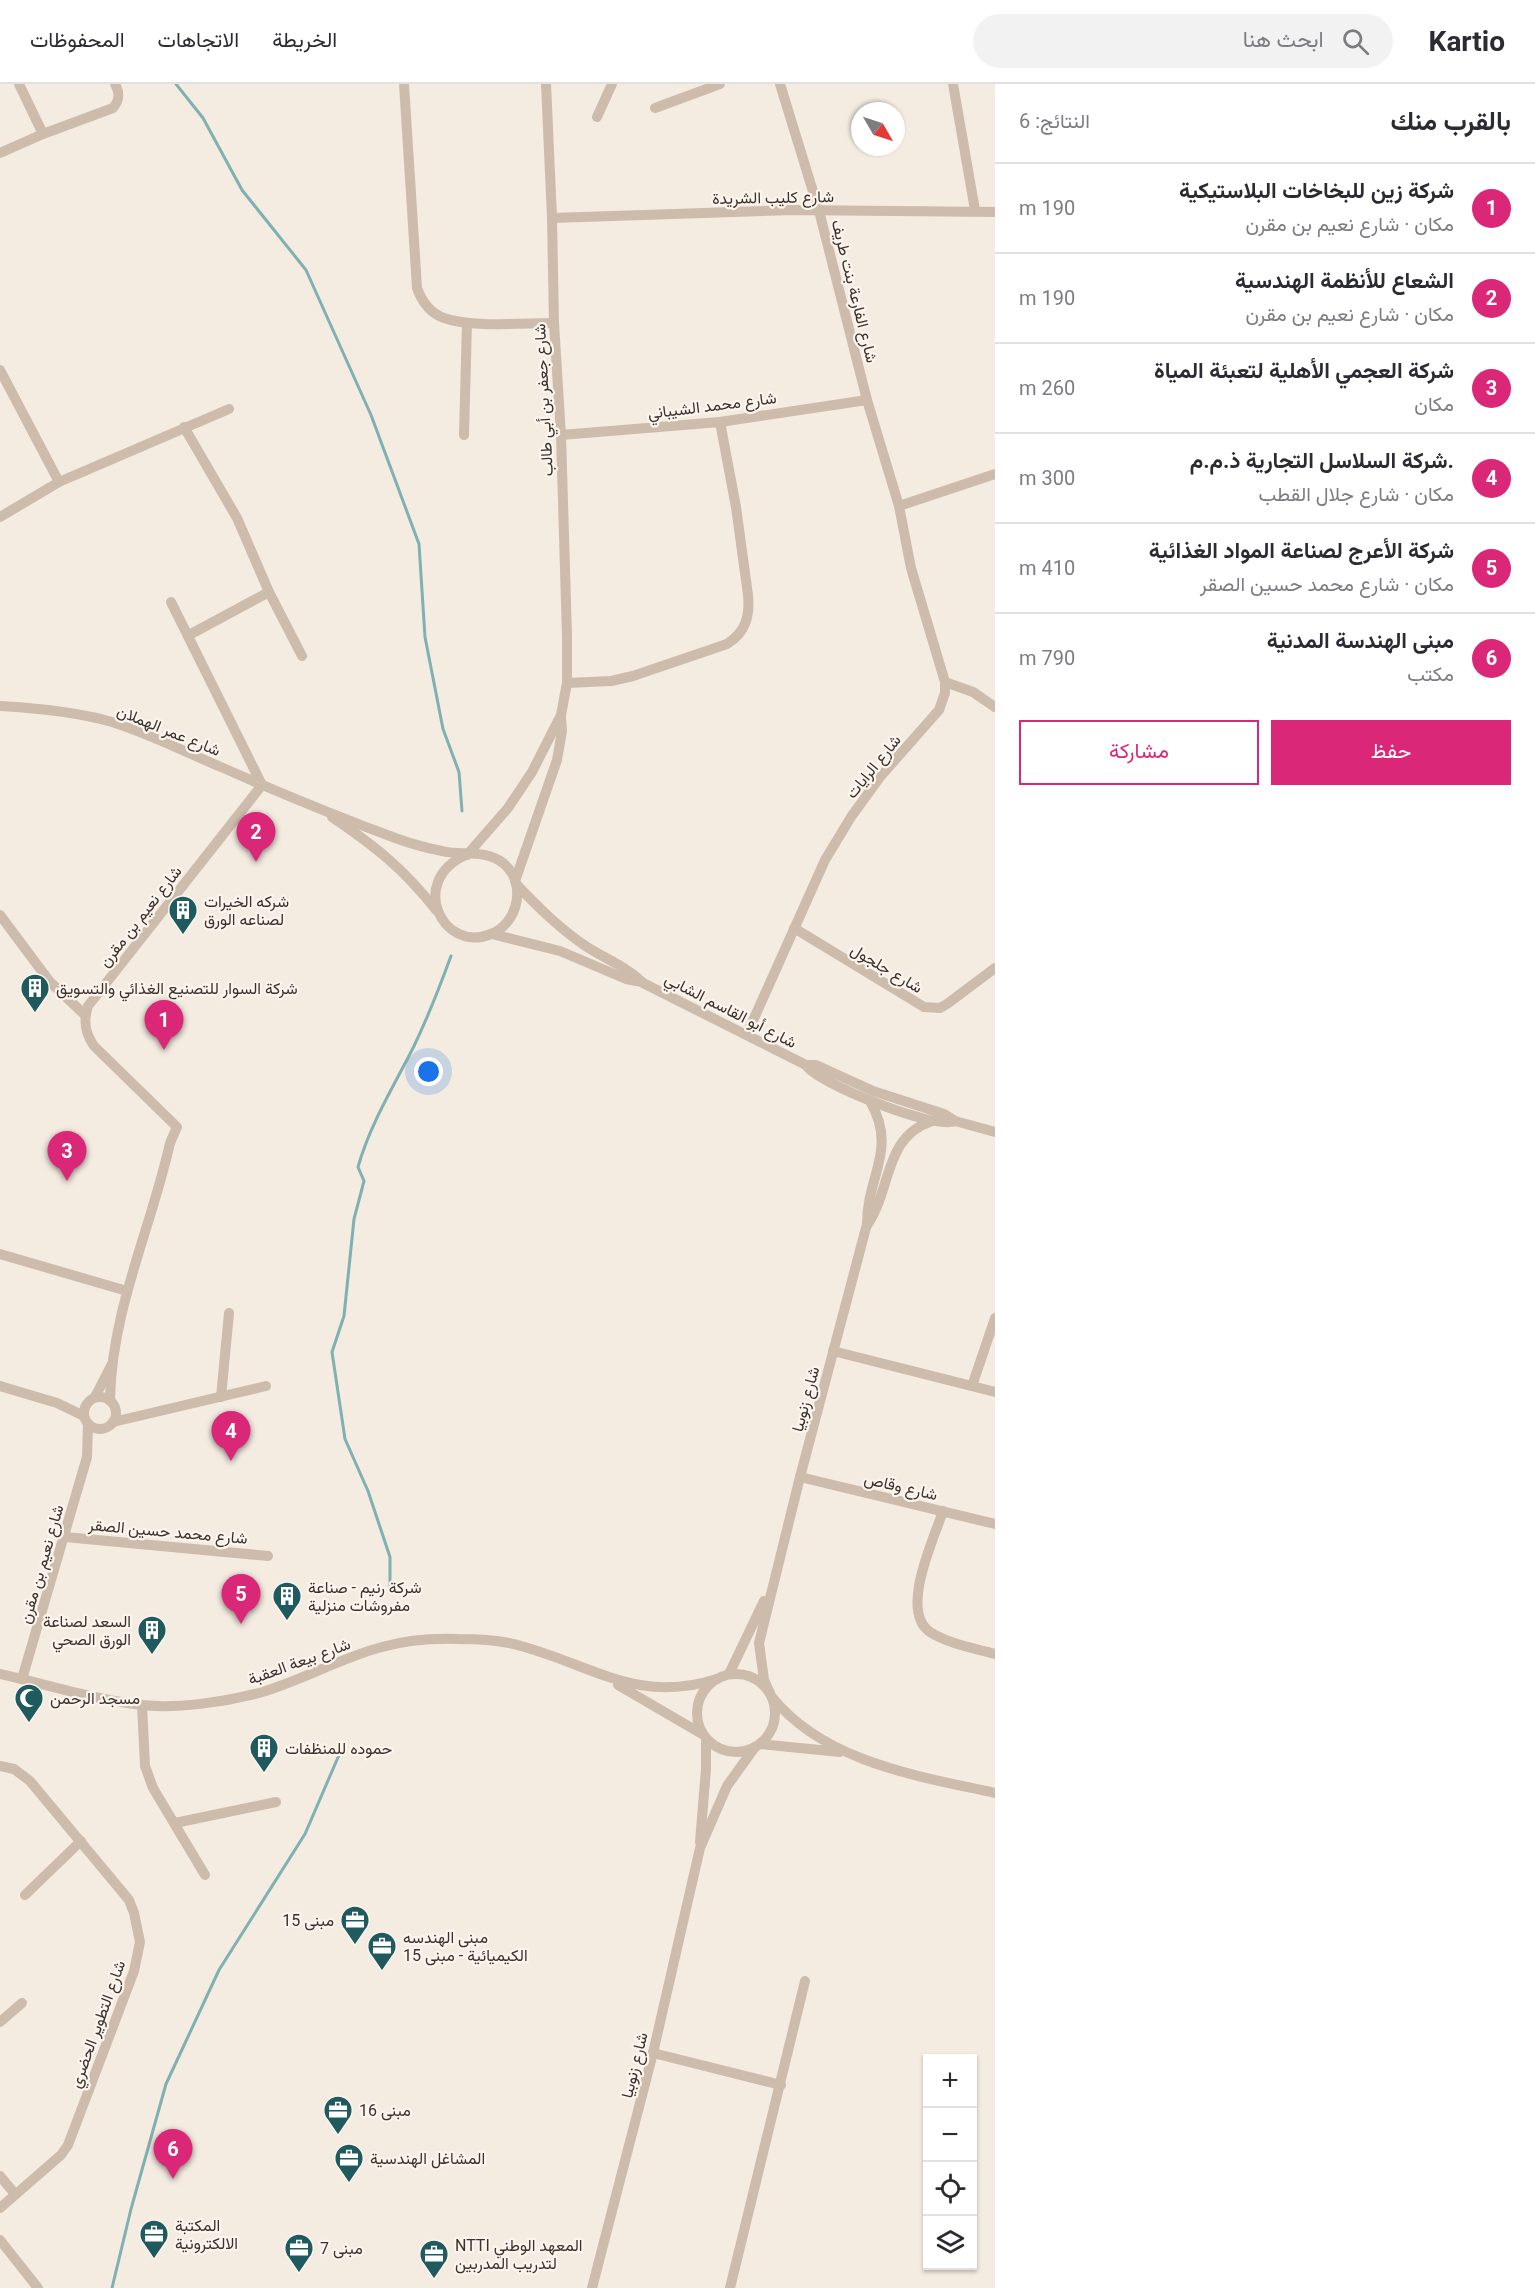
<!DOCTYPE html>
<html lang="ar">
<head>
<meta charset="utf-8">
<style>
	body { margin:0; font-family:Roboto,Vazirmatn,sans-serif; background:#f2f2f3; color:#2b2b33; direction:rtl }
	.controls { position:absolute; right:18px; bottom:18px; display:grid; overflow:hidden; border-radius:0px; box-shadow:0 2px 4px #0004 }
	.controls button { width:54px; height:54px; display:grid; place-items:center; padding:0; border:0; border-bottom:2px solid #e1e1e2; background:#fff; color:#2b2b33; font:30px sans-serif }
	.compass { position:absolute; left:851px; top:18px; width:54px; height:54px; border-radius:50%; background:#fff; box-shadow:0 2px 4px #0004; rotate:129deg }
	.you { position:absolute; left:429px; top:988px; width:21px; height:21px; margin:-15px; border:4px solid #fff; border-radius:50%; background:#1a73e8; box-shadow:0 0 0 9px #1a73e833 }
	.badge { display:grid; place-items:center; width:39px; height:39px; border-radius:50%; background:#db2777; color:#fff; font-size:20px; font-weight:700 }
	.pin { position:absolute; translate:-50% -50px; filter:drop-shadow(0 2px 3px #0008) }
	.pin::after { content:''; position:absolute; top:32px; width:21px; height:18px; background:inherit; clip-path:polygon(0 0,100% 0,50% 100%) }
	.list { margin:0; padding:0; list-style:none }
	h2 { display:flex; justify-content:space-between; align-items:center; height:78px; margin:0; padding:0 24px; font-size:26px }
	h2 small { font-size:20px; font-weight:400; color:#7c7c81 }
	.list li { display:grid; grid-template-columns:39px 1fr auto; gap:18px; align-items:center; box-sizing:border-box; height:90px; padding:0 24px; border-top:2px solid #e1e1e2 }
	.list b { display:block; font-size:22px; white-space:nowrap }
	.list p { margin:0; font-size:20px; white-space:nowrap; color:#7c7c81 }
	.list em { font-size:20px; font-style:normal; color:#7c7c81 }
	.actions { display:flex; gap:12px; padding:18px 24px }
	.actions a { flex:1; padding:14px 0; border:2px solid #db2777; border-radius:0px; text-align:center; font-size:21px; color:#db2777 }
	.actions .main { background:#db2777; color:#fff }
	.icon { flex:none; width:33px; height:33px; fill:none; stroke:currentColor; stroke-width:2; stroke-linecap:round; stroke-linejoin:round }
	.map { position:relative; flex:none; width:995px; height:2204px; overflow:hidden; direction:ltr }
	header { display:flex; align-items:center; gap:36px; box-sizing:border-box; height:84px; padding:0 30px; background:#fff; border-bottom:2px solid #e1e1e2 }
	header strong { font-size:28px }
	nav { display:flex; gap:33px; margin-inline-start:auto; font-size:21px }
	.search { width:420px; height:54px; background:#f2f2f3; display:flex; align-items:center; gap:15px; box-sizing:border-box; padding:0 21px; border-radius:33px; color:#7c7c81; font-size:22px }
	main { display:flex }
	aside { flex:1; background:#fff }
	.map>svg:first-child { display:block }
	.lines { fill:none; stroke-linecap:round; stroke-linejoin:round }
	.stream { stroke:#7fb0b2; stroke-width:3 }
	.minor { stroke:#cdbbac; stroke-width:10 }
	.labels { text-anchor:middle; stroke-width:4.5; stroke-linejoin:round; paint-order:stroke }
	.street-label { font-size:16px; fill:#3b302b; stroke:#fbf5ee }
	.poi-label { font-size:16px; fill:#3b302b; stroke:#fbf5ee; text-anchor:start }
</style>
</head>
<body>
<header>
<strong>Kartio</strong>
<div class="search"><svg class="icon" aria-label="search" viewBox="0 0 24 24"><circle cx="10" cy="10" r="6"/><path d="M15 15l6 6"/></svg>ابحث هنا</div>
<nav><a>الخريطة</a><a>الاتجاهات</a><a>المحفوظات</a></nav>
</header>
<main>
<aside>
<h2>بالقرب منك<small>النتائج: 6</small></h2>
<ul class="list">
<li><span class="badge">1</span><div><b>شركة زين للبخاخات البلاستيكية</b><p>مكان · شارع نعيم بن مقرن</p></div><em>190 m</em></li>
<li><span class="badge">2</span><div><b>الشعاع للأنظمة الهندسية</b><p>مكان · شارع نعيم بن مقرن</p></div><em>190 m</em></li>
<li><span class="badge">3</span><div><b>شركة العجمي الأهلية لتعبئة المياة</b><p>مكان</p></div><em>260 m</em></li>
<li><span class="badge">4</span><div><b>.شركة السلاسل التجارية ذ.م.م</b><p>مكان · شارع جلال القطب</p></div><em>300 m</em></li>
<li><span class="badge">5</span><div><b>شركة الأعرج لصناعة المواد الغذائية</b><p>مكان · شارع محمد حسين الصقر</p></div><em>410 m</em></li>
<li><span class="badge">6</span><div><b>مبنى الهندسة المدنية</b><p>مكتب</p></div><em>790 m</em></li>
</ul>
<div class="actions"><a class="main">حفظ</a><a>مشاركة</a></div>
</aside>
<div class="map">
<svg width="995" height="2204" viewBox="0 0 995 2204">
	<rect width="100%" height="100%" fill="#f4ebe1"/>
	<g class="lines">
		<!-- stream -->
		<g class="stream">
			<path d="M176 0 203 34 242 106 306 186 371 331 419 460 425 553 443 645 459 688 462 727"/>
			<path d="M390 1505V1473L368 1407 345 1355 332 1268 344 1232 354 1135 364 1097 358 1083C370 1040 394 1002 414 962 428 933 440 902 451 872"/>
			<path d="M112 2204 131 2125 166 2000 219 1886 305 1750 339 1671"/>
		</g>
		<!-- minor -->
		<g class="minor">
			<path d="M404 0 417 204C422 218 430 229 444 234 471 244 524 239 554 239"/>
			<path d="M953 0 975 126"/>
			<path d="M655 24 720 0"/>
			<path d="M597 33 612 0"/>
			<path d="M43 50 113 24C120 16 120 9 115 0"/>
			<path d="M0 69 43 50 19 0"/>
			<path d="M552 134 792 126 995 128"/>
			<path d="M0 286 59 398"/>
			<path d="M184 343 237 434 269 508 302 572"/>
			<path d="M464 351 467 239"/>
			<path d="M561 351 720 338 867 316"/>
			<path d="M899 422 995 390"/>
			<path d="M0 433 59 398 229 325"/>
			<path d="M189 551 269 508"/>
			<path d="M945 598 973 608 995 623"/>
			<path d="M567 599 611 597 633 592 727 560C746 548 750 532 748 511L736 423 720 338"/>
			<path d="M0 622C37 624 77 628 112 638 150 650 185 668 221 683 280 709 338 733 398 755 412 760 427 764 442 767 462 772 485 765 503 779 527 798 519 839 491 850 443 870 407 797 466 771"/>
			<path d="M332 733C375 762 404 785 436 826"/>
			<path d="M467 771 508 724 532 688 561 631 567 599V552L561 351 554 239 552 134 546 0"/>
			<path d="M515 797 557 676 562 647 561 634"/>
			<path d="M516 800C538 823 560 845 587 863 606 875 627 883 643 899L806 981C816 999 937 1047 955 1037"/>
			<path d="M0 831 50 898 85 931"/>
			<path d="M794 844 924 923 940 924 947 920 995 884"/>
			<path d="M492 850 560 867 626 895 642 898"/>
			<path d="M747 950 825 776 851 733 880 693 939 626 945 609V598L911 484 899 422 867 316 819 127 780 0"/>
			<path d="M806 981H816L873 1007 944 1030 955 1037 995 1048"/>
			<path d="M868 1140C892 1103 884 1053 932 1037"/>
			<path d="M0 1170 127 1207"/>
			<path d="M833 1267 995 1308"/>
			<path d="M0 1302 57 1319 84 1332"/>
			<path d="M972 1302 995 1234"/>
			<circle cx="100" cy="1329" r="16"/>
			<path d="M95 1313 112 1280"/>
			<path d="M221 1313 229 1229"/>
			<path d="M110 1317C111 1227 151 1145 170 1059L177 1043 94 962C85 949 83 937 88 922L262 701 171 518"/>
			<path d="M113 1338 266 1302"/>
			<path d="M800 1393 995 1440"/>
			<path d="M943 1427C934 1455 899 1527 930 1548 949 1560 973 1564 995 1570"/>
			<path d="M65 1453 268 1472"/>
			<circle cx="736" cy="1629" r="39"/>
			<path d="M0 1590C46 1600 95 1616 142 1621 177 1625 224 1618 259 1609 301 1597 340 1574 382 1563 407 1556 432 1554 458 1555 479 1555 502 1556 521 1562 594 1582 638 1620 717 1595"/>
			<path d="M729 1590 764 1517"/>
			<path d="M22 1595 87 1373 88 1340"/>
			<path d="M618 1601 702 1650"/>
			<path d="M770 1609 764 1596 759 1559 800 1393 867 1140C867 1091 898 1066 870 1017"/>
			<path d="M772 1613C824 1678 918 1692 995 1709"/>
			<path d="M142 1621 145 1682 153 1704 205 1791"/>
			<path d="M760 1660 840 1668"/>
			<path d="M0 1682 14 1685 30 1697 129 1816 134 1829 140 1858 134 1887 68 2061 61 2071 0 2124"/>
			<path d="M175 1739 276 1718"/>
			<path d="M700 1758 706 1685V1655"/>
			<path d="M25 1811 81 1757"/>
			<path d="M0 1938 22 1919"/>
			<path d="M653 1969 781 2001"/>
			<path d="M0 2092 15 2110"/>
			<path d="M0 2156 38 2204"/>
			<path d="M592 2204 653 1969 700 1764 727 1702 755 1663"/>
			<path d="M730 2204 805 1897"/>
		</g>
	</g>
	<!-- icons -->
	<defs>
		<g id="building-pin" transform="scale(1.5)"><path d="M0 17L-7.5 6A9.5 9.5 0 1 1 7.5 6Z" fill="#1f5a5e" stroke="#fbf5ee"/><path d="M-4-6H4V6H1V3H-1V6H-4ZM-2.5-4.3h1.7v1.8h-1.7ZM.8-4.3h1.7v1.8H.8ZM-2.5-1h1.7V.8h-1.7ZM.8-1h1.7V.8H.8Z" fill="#fff"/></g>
		<g id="mosque-pin" transform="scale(1.5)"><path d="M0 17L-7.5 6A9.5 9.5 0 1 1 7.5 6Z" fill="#1f5a5e" stroke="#fbf5ee"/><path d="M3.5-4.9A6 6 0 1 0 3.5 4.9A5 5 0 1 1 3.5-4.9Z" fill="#fff"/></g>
		<g id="office-pin" transform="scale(1.5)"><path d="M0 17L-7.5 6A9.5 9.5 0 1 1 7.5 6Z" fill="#1f5a5e" stroke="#fbf5ee"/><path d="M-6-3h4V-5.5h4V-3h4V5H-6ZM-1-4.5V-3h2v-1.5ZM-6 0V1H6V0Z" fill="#fff"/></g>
	</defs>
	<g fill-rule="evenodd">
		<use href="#building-pin" x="183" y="826"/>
		<use href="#building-pin" x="35" y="904"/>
		<use href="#building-pin" x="287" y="1512"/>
		<use href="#building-pin" x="152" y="1546"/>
		<use href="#mosque-pin" x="29" y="1614"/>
		<use href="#building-pin" x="264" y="1664"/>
		<use href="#office-pin" x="355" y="1836"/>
		<use href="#office-pin" x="382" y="1862"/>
		<use href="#office-pin" x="338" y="2026"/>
		<use href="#office-pin" x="349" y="2074"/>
		<use href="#office-pin" x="154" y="2150"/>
		<use href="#office-pin" x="299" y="2164"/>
		<use href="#office-pin" x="434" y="2170"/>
	</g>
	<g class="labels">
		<!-- street labels -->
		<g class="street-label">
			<text transform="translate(773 113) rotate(-1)" y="6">شارع كليب الشريدة</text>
			<text transform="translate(855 207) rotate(76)" y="6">شارع الفارعة بنت طريف</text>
			<text transform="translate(543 316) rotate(-93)" y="6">شارع جعفر بن أبي طالب</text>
			<text transform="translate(712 321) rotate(-7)" y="6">شارع محمد الشيباني</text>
			<text transform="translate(169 646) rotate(22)" y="6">شارع عمر الهملان</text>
			<text transform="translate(873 682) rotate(-51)" y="6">شارع الرايات</text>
			<text transform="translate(140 832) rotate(-52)" y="6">شارع نعيم بن مقرن</text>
			<text transform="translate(887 884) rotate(31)" y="6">شارع جلجول</text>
			<text transform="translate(731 926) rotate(27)" y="6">شارع أبو القاسم الشابي</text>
			<text transform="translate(805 1315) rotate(-75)" y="6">شارع زنوبيا</text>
			<text transform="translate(901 1402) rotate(13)" y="6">شارع وقاص</text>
			<text transform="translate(168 1447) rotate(5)" y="6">شارع محمد حسين الصقر</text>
			<text transform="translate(41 1480) rotate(-74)" y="6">شارع نعيم بن مقرن</text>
			<text transform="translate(299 1577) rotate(-20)" y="6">شارع بيعة العقبة</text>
			<text transform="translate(97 1940) rotate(-70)" y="6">شارع التطوير الحضري</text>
			<text transform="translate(634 1981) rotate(-76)" y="6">شارع زنوبيا</text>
		</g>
		<!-- poi labels -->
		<g class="poi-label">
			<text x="204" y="823">شركه الخيرات<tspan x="204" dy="18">لصناعه الورق</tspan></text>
			<text x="56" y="910">شركة السوار للتصنيع الغذائي والتسويق</text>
			<text x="308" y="1509">شركة رنيم - صناعة<tspan x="308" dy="18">مفروشات منزلية</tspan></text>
			<text x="131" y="1543" text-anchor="end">السعد لصناعة<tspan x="131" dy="18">الورق الصحي</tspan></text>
			<text x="50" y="1620">مسجد الرحمن</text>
			<text x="285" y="1670">حموده للمنظفات</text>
			<text x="334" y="1842" text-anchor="end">مبنى 15</text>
			<text x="403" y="1859">مبنى الهندسه<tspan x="403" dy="18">الكيميائية - مبنى 15</tspan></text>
			<text x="359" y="2032">مبنى 16</text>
			<text x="370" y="2080">المشاغل الهندسية</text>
			<text x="175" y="2147">المكتبة<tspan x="175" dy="18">الالكترونية</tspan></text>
			<text x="455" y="2167">NTTI المعهد الوطني<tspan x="455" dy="18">لتدريب المدربين</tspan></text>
			<text x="320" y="2170">مبنى 7</text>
		</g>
	</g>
</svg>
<div class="controls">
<button>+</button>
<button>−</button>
<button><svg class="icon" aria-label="locate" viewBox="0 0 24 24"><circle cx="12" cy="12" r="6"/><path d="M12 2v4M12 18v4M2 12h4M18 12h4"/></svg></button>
<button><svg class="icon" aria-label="layers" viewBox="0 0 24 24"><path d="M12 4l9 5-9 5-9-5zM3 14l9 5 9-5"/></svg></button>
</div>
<svg class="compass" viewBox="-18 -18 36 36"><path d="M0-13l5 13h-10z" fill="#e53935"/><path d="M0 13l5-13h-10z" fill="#7c7c81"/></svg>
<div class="you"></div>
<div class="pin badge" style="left:164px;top:966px">1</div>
<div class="pin badge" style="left:256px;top:778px">2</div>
<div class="pin badge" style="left:67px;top:1097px">3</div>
<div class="pin badge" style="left:231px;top:1377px">4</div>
<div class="pin badge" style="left:241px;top:1540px">5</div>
<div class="pin badge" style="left:173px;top:2095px">6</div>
</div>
</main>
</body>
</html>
